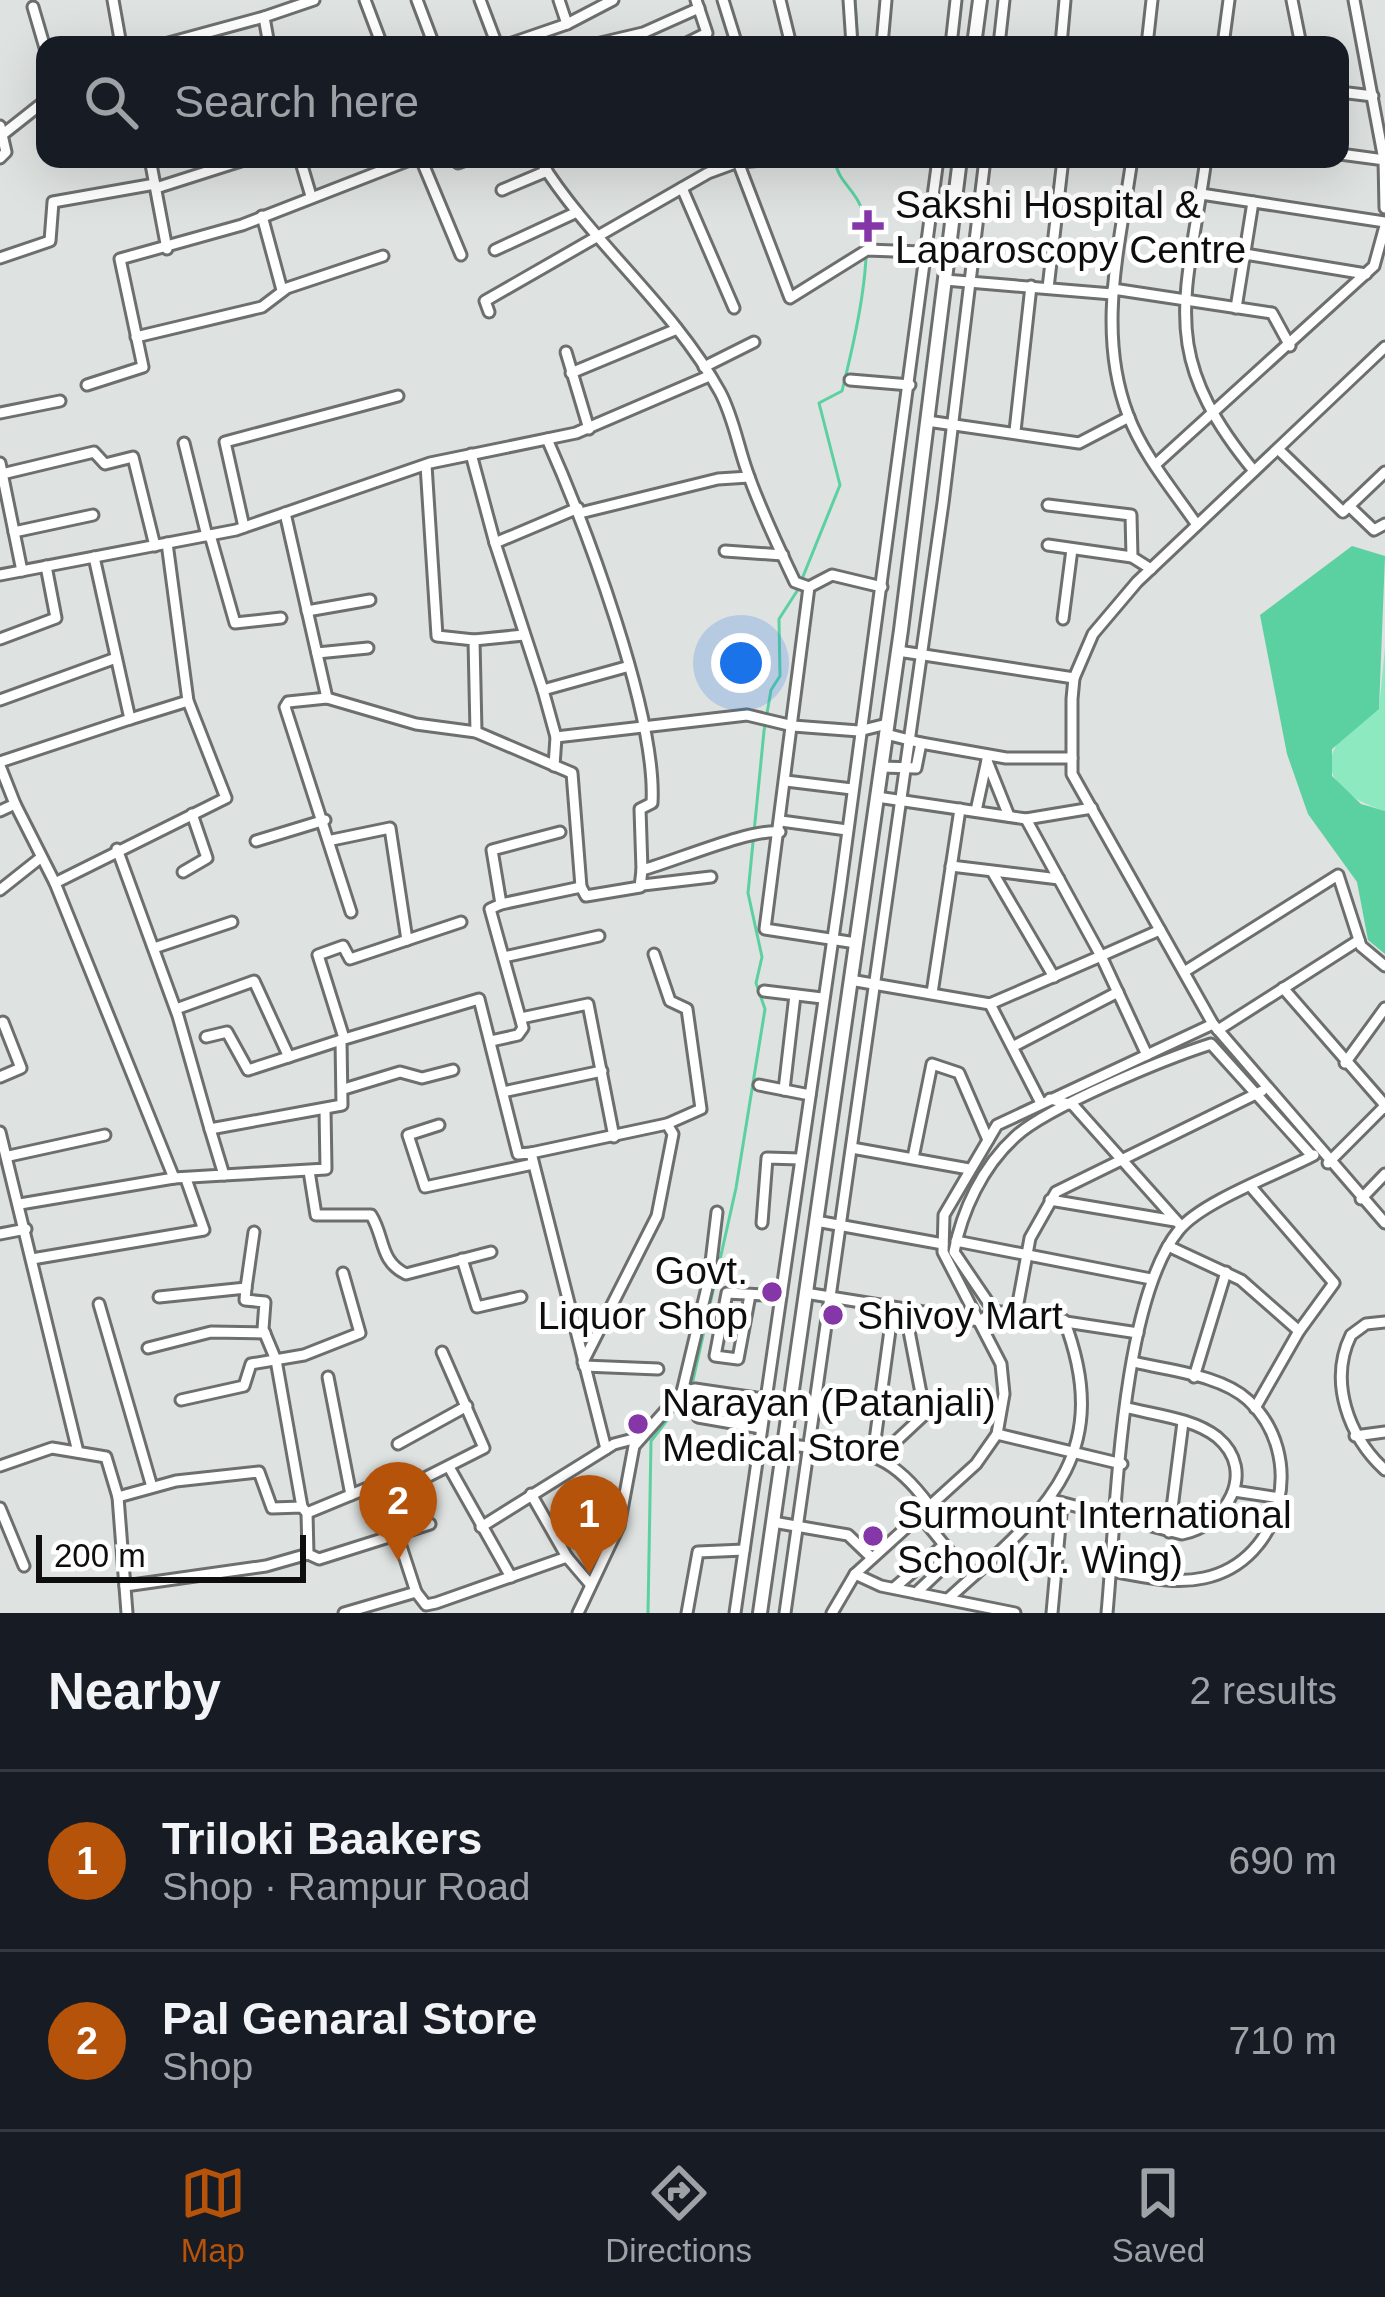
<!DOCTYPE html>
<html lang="en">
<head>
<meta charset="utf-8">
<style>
	body { margin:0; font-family:Helvetica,sans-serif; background:#20242c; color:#f1f3f6 }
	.scale { position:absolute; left:36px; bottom:30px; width:270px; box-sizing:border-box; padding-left:12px; border:6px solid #0d0e0d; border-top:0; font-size:33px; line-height:42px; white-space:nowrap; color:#0d0e0d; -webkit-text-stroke:9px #fff; paint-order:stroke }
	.you { position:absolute; left:741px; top:663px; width:42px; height:42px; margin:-30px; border:9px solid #fff; border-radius:50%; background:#1a73e8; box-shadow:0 0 0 18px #1a73e833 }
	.badge { display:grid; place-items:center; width:78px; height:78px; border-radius:50%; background:#b45309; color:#fff; font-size:39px; font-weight:700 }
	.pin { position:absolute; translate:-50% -99px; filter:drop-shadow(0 3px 6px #0008) }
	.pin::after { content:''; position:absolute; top:63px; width:42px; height:36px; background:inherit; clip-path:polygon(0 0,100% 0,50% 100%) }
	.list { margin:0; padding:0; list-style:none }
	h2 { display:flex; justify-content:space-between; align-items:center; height:156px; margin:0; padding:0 48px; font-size:51px }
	h2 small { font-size:39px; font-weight:400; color:#9ea1a6 }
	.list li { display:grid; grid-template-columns:78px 1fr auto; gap:36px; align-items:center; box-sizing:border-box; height:180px; padding:0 48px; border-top:3px solid #363941 }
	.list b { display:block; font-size:45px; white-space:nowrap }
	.list p { margin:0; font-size:39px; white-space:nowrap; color:#9ea1a6 }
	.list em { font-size:39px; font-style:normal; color:#9ea1a6 }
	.icon { flex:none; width:66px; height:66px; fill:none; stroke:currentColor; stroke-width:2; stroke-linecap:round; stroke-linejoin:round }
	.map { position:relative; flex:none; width:1385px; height:1613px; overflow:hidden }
	.search { position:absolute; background:#171b24; box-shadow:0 12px 48px #0002; left:36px; right:36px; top:36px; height:132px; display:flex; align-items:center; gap:30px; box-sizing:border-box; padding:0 42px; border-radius:24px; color:#9ea1a6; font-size:45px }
	.sheet { height:516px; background:#171b24 }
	nav { display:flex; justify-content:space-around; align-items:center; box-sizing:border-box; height:168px; border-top:3px solid #363941; background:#171b24; font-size:33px; color:#9ea1a6 }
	nav a { display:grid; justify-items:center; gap:6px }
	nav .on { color:#b45309 }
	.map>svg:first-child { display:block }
	.green { fill:#8de9bf }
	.water { fill:#5bd1a1 }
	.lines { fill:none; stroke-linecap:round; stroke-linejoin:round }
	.stream { stroke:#5bd1a1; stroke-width:3 }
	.minor-casing { stroke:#6c6f6d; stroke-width:15 }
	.major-casing { stroke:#6c6f6d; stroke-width:18 }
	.minor { stroke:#fff; stroke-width:9 }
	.major { stroke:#fff; stroke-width:12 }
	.poi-dot { fill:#8537a8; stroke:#fff; stroke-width:4.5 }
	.labels { text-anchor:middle; stroke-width:10; stroke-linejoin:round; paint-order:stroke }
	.poi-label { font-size:39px; fill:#0d0e0d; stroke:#fff; text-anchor:start }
</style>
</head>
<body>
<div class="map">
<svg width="1385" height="1613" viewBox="0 0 1385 1613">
	<rect width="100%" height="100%" fill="#dee2e0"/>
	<!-- green -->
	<path class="green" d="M1385 647V811C1312 788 1316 743 1379 709Z"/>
	<!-- water -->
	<path class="water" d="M1352 546 1385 556 1379 709 1332 749V776L1361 804 1385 811V954L1368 940 1357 882 1308 814 1287 754 1260 615Z"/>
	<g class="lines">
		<!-- stream -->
		<g class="stream">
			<path d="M855 0 858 45"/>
			<path d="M802 579 840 485 819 403 842 391C853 347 877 249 861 207 853 187 837 181 835 159"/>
			<path d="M692 1385 736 1188 765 1009 756 983 762 957 748 893 764 731 771 690 780 676 779 619 799 588"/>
			<path d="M648 1613 651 1441 688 1393"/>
		</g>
		<!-- minor casing -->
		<g class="minor-casing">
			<g id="minor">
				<path d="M113 0 121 45"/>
				<path d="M365 0 382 45"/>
				<path d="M417 0 434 45"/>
				<path d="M480 0 497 45"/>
				<path d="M559 0 567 24 613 0"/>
				<path d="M723 0 737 45"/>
				<path d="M780 0 791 45"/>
				<path d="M849 0 852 45"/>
				<path d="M1292 0 1301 45"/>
				<path d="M1354 0 1384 160 1385 208"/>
				<path d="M33 7 45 48"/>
				<path d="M161 45 264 17"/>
				<path d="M269 45 264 17 314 0"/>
				<path d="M506 45 567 24"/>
				<path d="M592 45 643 33 699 8"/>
				<path d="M683 45 707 33 696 0"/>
				<path d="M882 45 886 0"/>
				<path d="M951 45 956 0"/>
				<path d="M999 45 1004 0"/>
				<path d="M1061 45 1065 0"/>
				<path d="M1147 45 1152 0"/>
				<path d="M1223 45 1229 0"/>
				<path d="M1340 92 1373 96"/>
				<path d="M0 126 6 152 0 158"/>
				<path d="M2 135 45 101"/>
				<path d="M1340 154 1385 160"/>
				<path d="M150 159 167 249"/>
				<path d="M300 159 311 196"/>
				<path d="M421 159 461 255"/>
				<path d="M539 159C591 243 672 305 720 392 733 416 738 446 747 471 760 509 778 546 795 582L809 587 765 929 856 943"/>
				<path d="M1132 159C1120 245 1096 331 1128 415 1143 455 1173 490 1197 525"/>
				<path d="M1206 159C1187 298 1155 351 1254 471"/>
				<path d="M738 162 790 298 867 250 949 253"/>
				<path d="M458 163 469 159"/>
				<path d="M156 188 247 159"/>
				<path d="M682 188 734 308"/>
				<path d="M502 190 547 171"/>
				<path d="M1201 194 1385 222"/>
				<path d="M262 216 282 290"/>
				<path d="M495 250 577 212"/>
				<path d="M1245 254 1366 274"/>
				<path d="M0 258 50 241 53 202 155 184"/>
				<path d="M945 280 1112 294"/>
				<path d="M1048 288 1063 159"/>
				<path d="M1113 289 1272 313 1290 346"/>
				<path d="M1236 308 1253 202"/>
				<path d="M489 312 485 301 708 173 738 162 778 159"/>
				<path d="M136 337 262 307 287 288 383 256"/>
				<path d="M1385 347 1137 582 1093 634 1074 678 1072 699V774L1213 1024 1385 1223"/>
				<path d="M566 352 589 429"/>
				<path d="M704 367 754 342"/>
				<path d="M571 373 677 329"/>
				<path d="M850 380 910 385"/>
				<path d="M87 385 143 367 120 259 242 225 412 159"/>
				<path d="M0 413 60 401"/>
				<path d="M927 421 1079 443 1129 417"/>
				<path d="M1015 431 1031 286"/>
				<path d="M547 439C584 522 657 714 652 803L640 809 642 870"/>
				<path d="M184 443 207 536"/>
				<path d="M1278 449 1343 512 1385 472"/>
				<path d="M471 454 495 543"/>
				<path d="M0 463 22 571"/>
				<path d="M426 465 437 636 474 640 476 732"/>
				<path d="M1155 465 1374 266 1385 226"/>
				<path d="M2 474 94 452 105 464 133 457 155 546"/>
				<path d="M1048 505 1131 515 1132 557 1151 569"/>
				<path d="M1349 506 1374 530 1385 524"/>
				<path d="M285 513 327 698 416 724 476 732 572 773 581 887"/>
				<path d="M580 513 718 479 749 477"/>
				<path d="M244 527 225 442 398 396"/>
				<path d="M14 532 93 515"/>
				<path d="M210 535 235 623 281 618"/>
				<path d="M167 543 188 701 226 798 55 883 174 1178"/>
				<path d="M1048 545 1132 557"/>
				<path d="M725 551 783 555"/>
				<path d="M0 575 236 530 430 463 576 433 709 376"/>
				<path d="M809 587 832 575 882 587"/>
				<path d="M307 611 370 600"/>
				<path d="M1063 619 1072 549"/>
				<path d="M0 639 56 618 46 566"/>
				<path d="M474 640 524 635"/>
				<path d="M898 651 1074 678"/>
				<path d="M317 653 368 648"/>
				<path d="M543 690 495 543 578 508"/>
				<path d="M327 698 288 702 285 707 351 912"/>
				<path d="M0 700 116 658"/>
				<path d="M130 719 188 701"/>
				<path d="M556 737 747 715 793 726 859 731 887 724"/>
				<path d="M921 743 1006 758H1072"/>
				<path d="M987 761 1009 816"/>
				<path d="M0 762 130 719 94 557"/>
				<path d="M0 766 15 804 0 811"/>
				<path d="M554 766 556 737 543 690 626 667"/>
				<path d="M881 767 916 768 921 743 886 734"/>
				<path d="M786 781 852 789"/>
				<path d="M877 797 1026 819 1092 808"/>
				<path d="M15 804 55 883"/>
				<path d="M976 811 987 760"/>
				<path d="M781 821 847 830"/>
				<path d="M332 840 390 828 407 940"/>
				<path d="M256 841 325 820"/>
				<path d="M117 849 178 1016 210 1129 342 1105 341 1040 479 999 518 1154 531 1153 606 1449"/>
				<path d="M951 866 1059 879"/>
				<path d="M183 872 207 858 192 814"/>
				<path d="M993 873 1054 977"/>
				<path d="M643 885 711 877"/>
				<path d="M0 890 39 859"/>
				<path d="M501 904 581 887 586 896 640 887 642 870C676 861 751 828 780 832"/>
				<path d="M154 948 232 922"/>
				<path d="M654 954 670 1001 687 1009 701 1109 667 1124"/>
				<path d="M504 957 599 936"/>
				<path d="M1184 972 1338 875 1361 946 1385 966"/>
				<path d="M850 980 990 1004 1101 956 1026 819"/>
				<path d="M1283 988 1385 1105"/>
				<path d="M764 991 822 998"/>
				<path d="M932 993 960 809"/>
				<path d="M990 1004 1041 1103"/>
				<path d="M176 1009 254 981 289 1057"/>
				<path d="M521 1018 588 1004 614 1137"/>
				<path d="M1218 1030 1359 940"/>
				<path d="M206 1037 227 1032 248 1070 341 1040"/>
				<path d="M344 1038 318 955 343 946 350 959 461 922"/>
				<path d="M491 1041 518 1035 523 1028 490 909 501 904 492 850 560 832"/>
				<path d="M1016 1045 1118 992"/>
				<path d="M1147 1055 1101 956 1160 930"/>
				<path d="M1345 1063 1385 1008"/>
				<path d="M0 1077 21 1068 3 1022"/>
				<path d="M759 1085 810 1095"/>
				<path d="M344 1089 400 1072 422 1078 453 1070"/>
				<path d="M784 1090 795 995"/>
				<path d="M503 1092 602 1071"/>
				<path d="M1050 1099 1073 1105 1181 1226"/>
				<path d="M439 1125 408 1135 425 1187 533 1164"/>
				<path d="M0 1132 78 1452"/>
				<path d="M852 1148 969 1169"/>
				<path d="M531 1153 667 1124 673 1134 657 1216 583 1362"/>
				<path d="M9 1156 105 1135"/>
				<path d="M913 1158 932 1064 959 1073 988 1140"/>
				<path d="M1328 1163 1385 1106"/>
				<path d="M309 1171 316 1215H371C385 1237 379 1261 406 1274L491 1252"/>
				<path d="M224 1175 326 1169 325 1109"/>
				<path d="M1252 1188 1334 1283 1299 1331 1255 1408"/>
				<path d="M1361 1199 1385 1174"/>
				<path d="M1050 1200 1175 1221"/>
				<path d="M20 1204 174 1178 224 1175 210 1129"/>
				<path d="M816 1221 943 1244"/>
				<path d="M762 1223 767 1158 800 1159"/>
				<path d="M0 1234 26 1229"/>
				<path d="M956 1241 1151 1279"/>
				<path d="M1168 1246 1241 1280 1299 1331"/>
				<path d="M32 1259 204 1230 186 1179"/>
				<path d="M462 1259 477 1307 521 1297"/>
				<path d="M246 1288 254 1232"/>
				<path d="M805 1293 980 1321 994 1311"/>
				<path d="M750 1295 738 1359 715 1356 727 1293 780 1296"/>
				<path d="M159 1297 246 1288 245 1300 265 1302 263 1329 276 1360 302 1507"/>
				<path d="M99 1304 152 1487"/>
				<path d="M1016 1314 1030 1238 1056 1192 1262 1091"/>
				<path d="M1385 1322 1366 1324 1351 1335C1328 1382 1349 1437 1385 1470"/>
				<path d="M1138 1333 994 1311 954 1252C962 1211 982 1167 1015 1137 1047 1107 1167 1058 1211 1044L1312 1156"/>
				<path d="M148 1348 211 1332 265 1333"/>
				<path d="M584 1366 658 1369"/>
				<path d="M328 1377 351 1495"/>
				<path d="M1194 1377 1226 1272"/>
				<path d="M682 1392 709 1279 717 1212"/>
				<path d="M181 1400 244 1386 251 1364 304 1355 360 1333 343 1273"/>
				<path d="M698 1417 761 1428"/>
				<path d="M997 1434 1122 1464"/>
				<path d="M1355 1436 1385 1432"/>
				<path d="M398 1444 467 1406"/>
				<path d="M784 1444C856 1455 882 1441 929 1505"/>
				<path d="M873 1455 893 1308"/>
				<path d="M880 1456 925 1414 905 1310"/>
				<path d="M0 1466 52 1448 106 1457 118 1497 127 1613"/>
				<path d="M449 1467 511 1577"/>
				<path d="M1234 1491 1280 1498"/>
				<path d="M531 1494 567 1557"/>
				<path d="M118 1497 176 1481 259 1472 272 1508 302 1507 307 1513 308 1554 319 1559 430 1524"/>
				<path d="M1052 1500 1182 1534C1225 1526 1259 1472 1217 1437 1194 1419 1157 1415 1128 1408"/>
				<path d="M0 1508 24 1566"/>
				<path d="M307 1513 370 1487 399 1491 484 1448 442 1352"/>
				<path d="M773 1522 848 1535 872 1558"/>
				<path d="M481 1527 614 1444 641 1437"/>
				<path d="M1169 1532 1183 1422"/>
				<path d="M398 1537 416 1592"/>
				<path d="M1111 1571C1142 1576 1173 1585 1204 1578 1284 1561 1307 1454 1248 1400 1221 1375 1170 1371 1134 1362"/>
				<path d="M855 1574 881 1586 1015 1613"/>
				<path d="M125 1586 266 1566 308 1554"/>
				<path d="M894 1588 944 1545"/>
				<path d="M916 1593 954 1557 919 1514"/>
				<path d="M948 1599C1041 1514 1117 1459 1064 1320"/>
				<path d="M344 1613 416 1592 426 1605 436 1603 567 1557 590 1584"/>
				<path d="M578 1613 619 1526 634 1446 682 1392 695 1389 791 1403"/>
				<path d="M687 1613 698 1552 744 1550"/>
				<path d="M735 1613 840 890 938 159"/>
				<path d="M785 1613 943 503 985 159"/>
				<path d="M832 1613 855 1574 976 1464 997 1434 1004 1394 1001 1364 943 1252 944 1215 997 1125 1213 1024"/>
				<path d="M1052 1613 1062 1503"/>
				<path d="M1107 1613C1116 1518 1120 1302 1179 1230 1201 1202 1280 1173 1314 1155"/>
			</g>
		</g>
		<!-- major casing -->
		<g class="major-casing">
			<g id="major">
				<path d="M974 45 980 0"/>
				<path d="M760 1613 901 630 960 159"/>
			</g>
		</g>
		<!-- minor -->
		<use href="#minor" class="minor"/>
		<!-- major -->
		<use href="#major" class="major"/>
	</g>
	<!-- markers -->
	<g class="poi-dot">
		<path d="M862 208h12v12h12v12h-12v12h-12v-12h-12v-12h12z"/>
		<circle cx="772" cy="1292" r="12"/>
		<circle cx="833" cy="1315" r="12"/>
		<circle cx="638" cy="1424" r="12"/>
		<circle cx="873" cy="1536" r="12"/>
	</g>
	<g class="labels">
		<!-- poi labels -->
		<g class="poi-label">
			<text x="895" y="218">Sakshi Hospital &amp;<tspan x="895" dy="45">Laparoscopy Centre</tspan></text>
			<text x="748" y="1284" text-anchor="end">Govt.<tspan x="748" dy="45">Liquor Shop</tspan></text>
			<text x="857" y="1329">Shivoy Mart</text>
			<text x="662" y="1416">Narayan (Patanjali)<tspan x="662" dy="45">Medical Store</tspan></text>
			<text x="897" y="1528">Surmount International<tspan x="897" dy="45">School(Jr. Wing)</tspan></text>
		</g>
	</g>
</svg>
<div class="scale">200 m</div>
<div class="you"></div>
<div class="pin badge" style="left:589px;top:1574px">1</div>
<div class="pin badge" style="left:398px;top:1561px">2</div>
<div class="search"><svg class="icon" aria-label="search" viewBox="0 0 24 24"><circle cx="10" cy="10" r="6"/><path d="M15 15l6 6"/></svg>Search here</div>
</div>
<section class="sheet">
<h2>Nearby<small>2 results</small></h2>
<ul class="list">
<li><span class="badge">1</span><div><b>Triloki Baakers</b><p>Shop · Rampur Road</p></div><em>690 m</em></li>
<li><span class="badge">2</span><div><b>Pal Genaral Store</b><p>Shop</p></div><em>710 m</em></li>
</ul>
</section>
<nav>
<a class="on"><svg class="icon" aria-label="map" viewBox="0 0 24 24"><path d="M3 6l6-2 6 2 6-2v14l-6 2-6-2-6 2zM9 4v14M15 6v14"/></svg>Map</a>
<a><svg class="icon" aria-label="directions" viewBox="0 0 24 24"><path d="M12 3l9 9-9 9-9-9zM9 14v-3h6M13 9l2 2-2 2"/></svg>Directions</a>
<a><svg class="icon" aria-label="saved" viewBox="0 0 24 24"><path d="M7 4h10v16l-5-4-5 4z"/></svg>Saved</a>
</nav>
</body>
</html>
